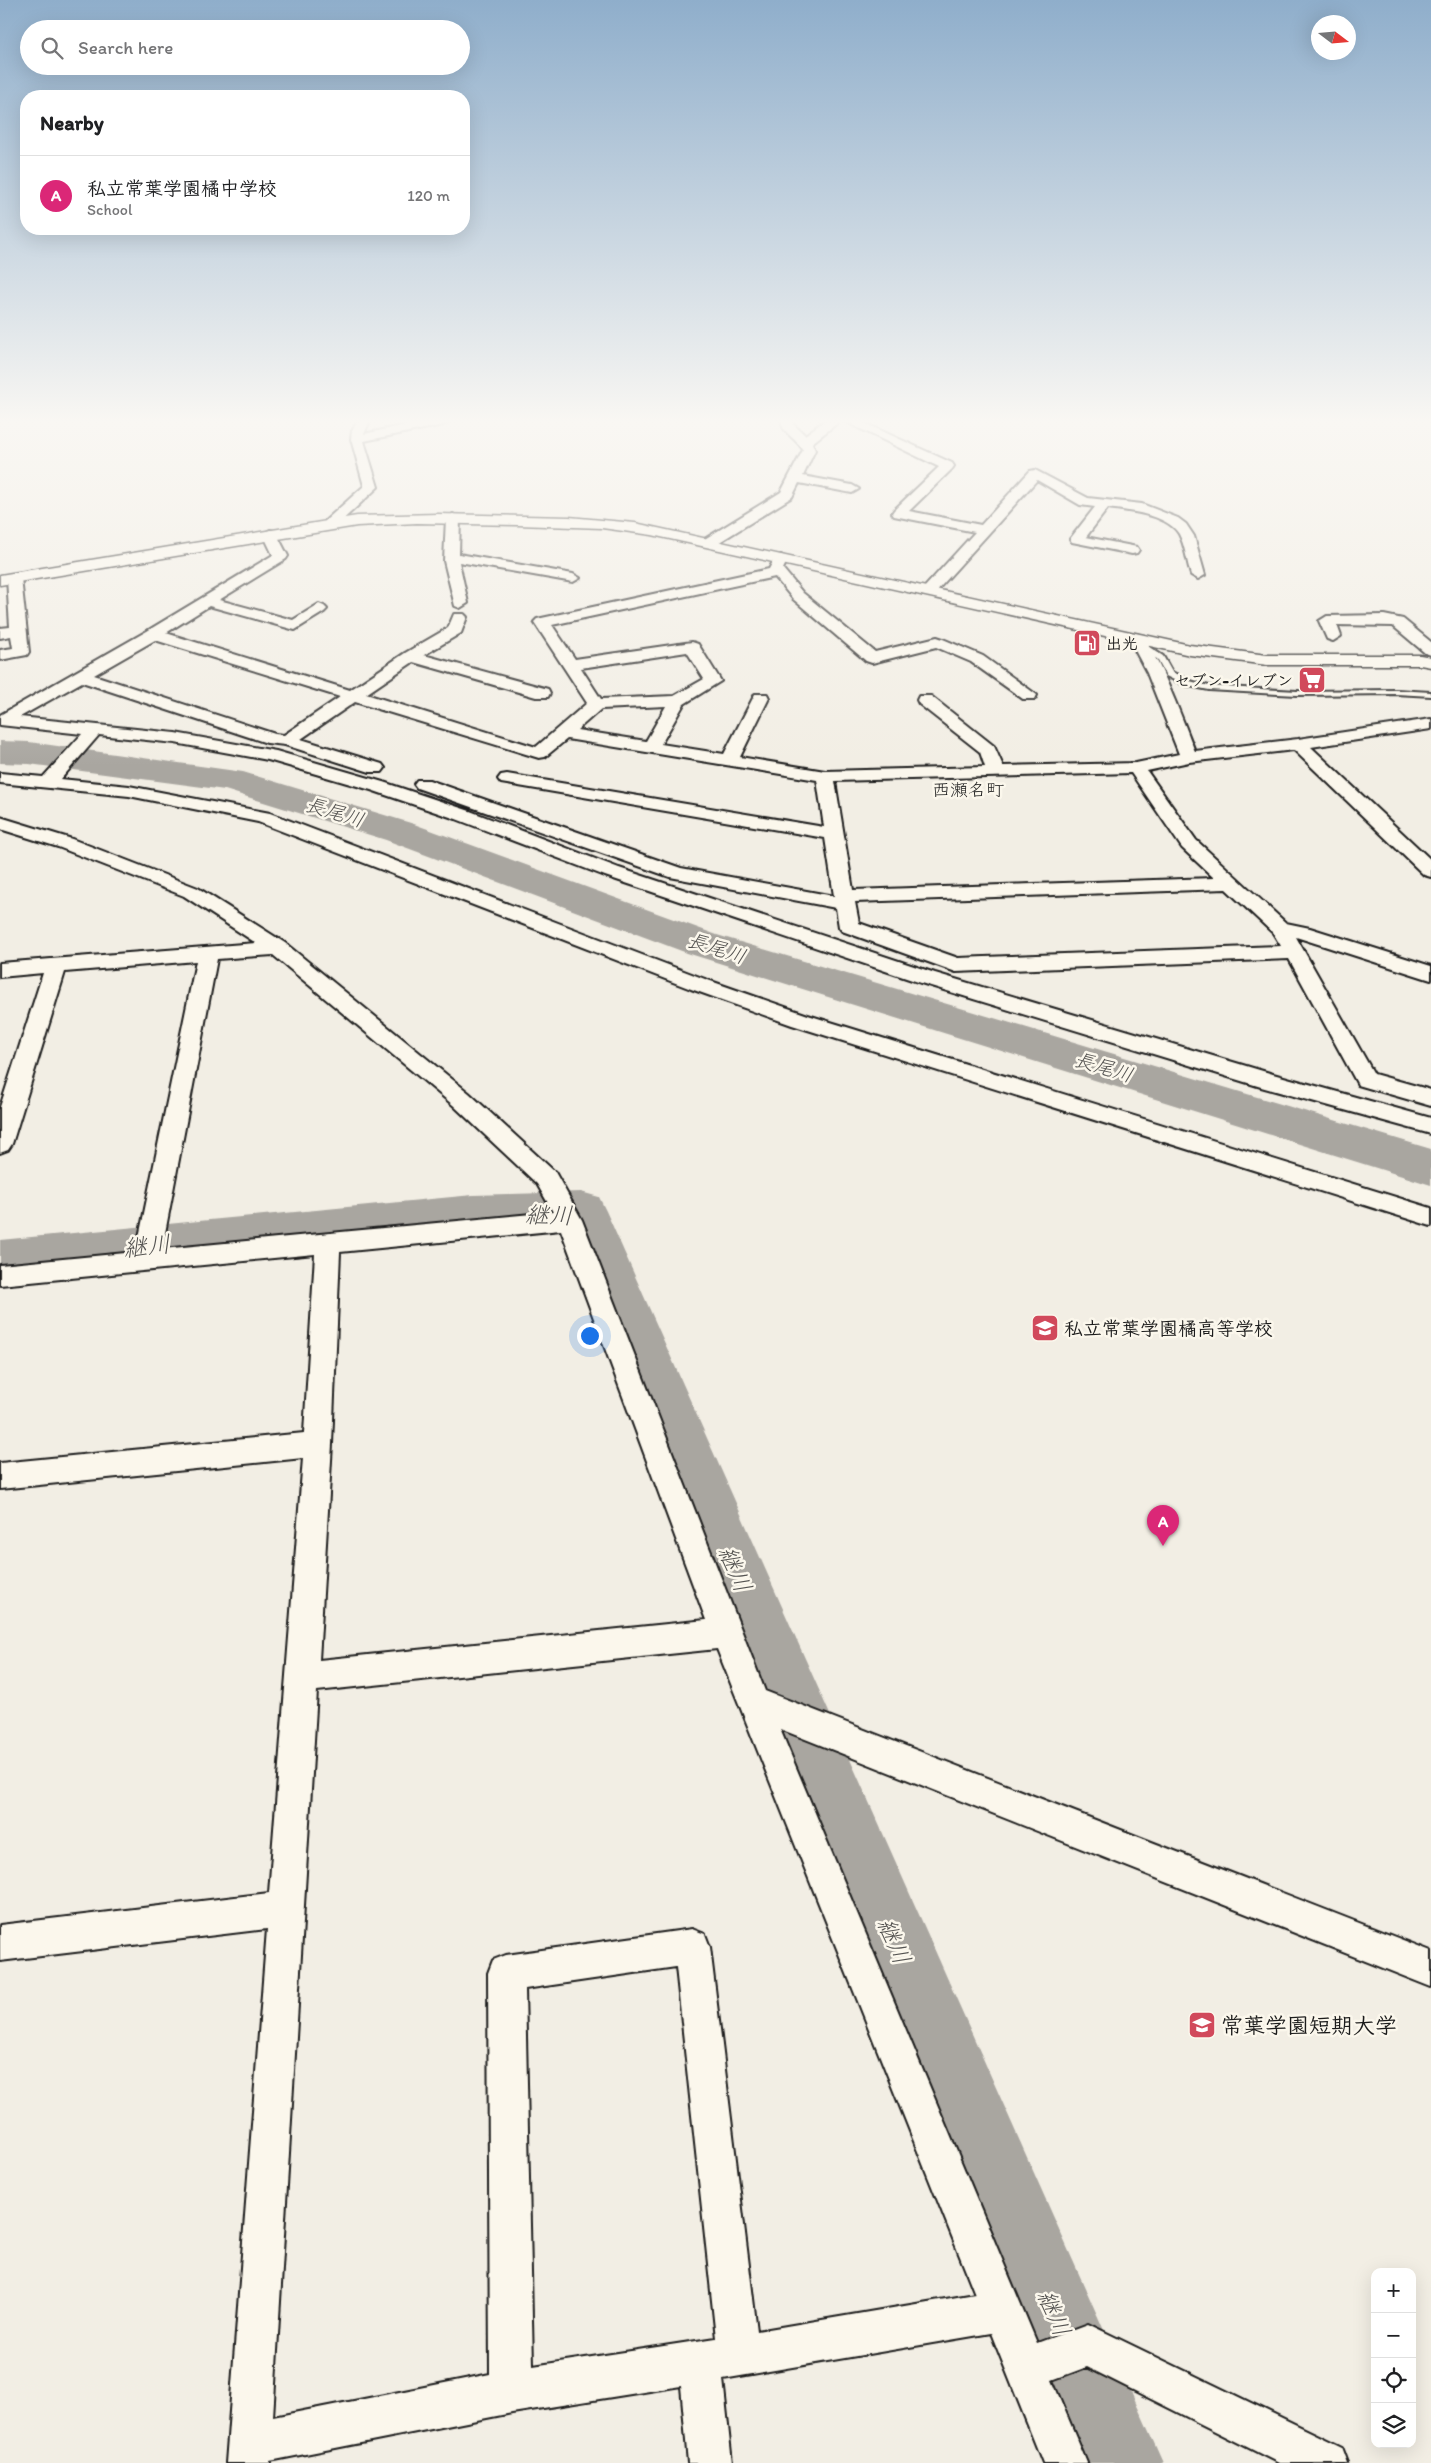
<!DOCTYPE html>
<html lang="en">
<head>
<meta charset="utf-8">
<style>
	body { margin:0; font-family:Itim,"Klee One",sans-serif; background:#f6f6f6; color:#202124 }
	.controls { position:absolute; right:15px; bottom:15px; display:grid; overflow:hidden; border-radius:10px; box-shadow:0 5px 20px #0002 }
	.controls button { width:45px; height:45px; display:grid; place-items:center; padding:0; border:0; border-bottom:1px solid #e0e0e0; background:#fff; color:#202124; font:25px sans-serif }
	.compass { position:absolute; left:1311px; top:15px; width:45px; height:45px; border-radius:50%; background:#fff; box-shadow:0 5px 20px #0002; rotate:106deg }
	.you { position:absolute; left:589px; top:1335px; width:18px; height:18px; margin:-12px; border:4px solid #fff; border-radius:50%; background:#1a73e8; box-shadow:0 0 0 8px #1a73e833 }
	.badge { display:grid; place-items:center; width:32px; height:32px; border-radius:50%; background:#db2777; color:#fff; font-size:16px; font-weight:700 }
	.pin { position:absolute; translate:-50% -41px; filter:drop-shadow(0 1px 2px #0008) }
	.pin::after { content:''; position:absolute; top:26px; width:18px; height:15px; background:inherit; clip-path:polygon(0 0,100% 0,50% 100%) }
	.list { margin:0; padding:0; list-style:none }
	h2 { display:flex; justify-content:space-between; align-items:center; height:65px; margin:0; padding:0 20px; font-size:21px }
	h2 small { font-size:16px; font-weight:400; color:#757577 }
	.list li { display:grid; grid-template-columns:32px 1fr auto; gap:15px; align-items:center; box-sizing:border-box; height:80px; padding:0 20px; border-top:1px solid #e0e0e0 }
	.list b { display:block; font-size:19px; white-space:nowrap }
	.list p { margin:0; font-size:16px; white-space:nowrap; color:#757577 }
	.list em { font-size:16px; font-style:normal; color:#757577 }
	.icon { flex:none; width:28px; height:28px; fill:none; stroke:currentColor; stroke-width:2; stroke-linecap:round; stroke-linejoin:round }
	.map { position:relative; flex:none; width:1431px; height:2463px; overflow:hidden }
	.search { position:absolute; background:#fff; box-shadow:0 5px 20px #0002; left:20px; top:20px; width:450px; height:55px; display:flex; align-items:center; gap:12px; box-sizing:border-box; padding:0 18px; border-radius:28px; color:#757577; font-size:19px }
	.panel { position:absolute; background:#fff; box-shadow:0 5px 20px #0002; left:20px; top:90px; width:450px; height:145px; border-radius:20px }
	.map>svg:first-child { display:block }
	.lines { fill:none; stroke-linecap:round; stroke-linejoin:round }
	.river { fill:#a9a6a0; fill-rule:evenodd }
	.service-casing { stroke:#1c1c1c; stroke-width:4 }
	.minor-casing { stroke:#1c1c1c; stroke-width:4 }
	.tertiary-casing { stroke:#1c1c1c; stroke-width:3 }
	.service { fill:#fbf7ec; fill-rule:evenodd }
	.minor { fill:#fbf7ec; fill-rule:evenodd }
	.tertiary { fill:#fbf7ec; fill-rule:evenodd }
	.labels { text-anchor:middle; stroke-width:5; stroke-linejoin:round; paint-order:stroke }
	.far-poi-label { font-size:16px; font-weight:bold; fill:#1c1c1c; stroke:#fbf7ec; text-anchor:start }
	.far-quarter-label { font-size:18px; fill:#1c1c1c; stroke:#fbf7ec }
	.poi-label { font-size:19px; font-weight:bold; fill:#1c1c1c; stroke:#fbf7ec; text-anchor:start }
	.water-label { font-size:20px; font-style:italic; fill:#545351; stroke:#fbf7ec }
	.near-poi-label { font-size:22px; font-weight:bold; fill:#1c1c1c; stroke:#fbf7ec; text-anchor:start }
	.near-water-label { font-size:24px; font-style:italic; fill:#545351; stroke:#fbf7ec }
</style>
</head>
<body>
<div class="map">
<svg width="1431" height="2463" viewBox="0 0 1431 2463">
	<rect width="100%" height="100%" fill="#f2eee4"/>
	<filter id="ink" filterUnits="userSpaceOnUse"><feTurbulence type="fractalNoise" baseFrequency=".02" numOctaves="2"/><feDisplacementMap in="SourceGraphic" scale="10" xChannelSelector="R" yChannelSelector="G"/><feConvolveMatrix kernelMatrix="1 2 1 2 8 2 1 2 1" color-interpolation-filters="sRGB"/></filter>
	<g filter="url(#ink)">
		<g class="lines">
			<!-- river -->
			<g class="river">
				<path d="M0 741 29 742 243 772 414 824 717 935 1431 1149V1185L687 953 386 840 225 790 29 764 0 763Z"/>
				<path d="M581 1192 599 1197 606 1211 1163 2463H1073L564 1231 473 1233 0 1280V1240L473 1195Z"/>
			</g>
			<!-- service casing -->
			<g class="service-casing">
				<path id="service" d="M1137 643H1143L1163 656 1172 672 1190 681 1209 686 1297 691 1396 690 1431 692V696L1396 694 1297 695 1209 690 1184 685 1166 676 1157 659 1137 647Z"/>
			</g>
			<!-- minor casing -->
			<g class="minor-casing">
				<g id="minor">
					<path d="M358 421H370L364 434 424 421H449L443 425 364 441 378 487 336 526H326L324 523 326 520 364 486 351 439 352 431Z"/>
					<path d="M782 421H794L793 424 805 435 824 421H840L812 443 815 450 803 476 852 485 859 489 852 493 799 483 792 497 713 546H703L701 543 703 540 781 492 803 450C798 440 780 431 782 421Z"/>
					<path d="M844 421H860L952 463 954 466 952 469 909 511 981 525 1030 471 1035 470 1088 498 1142 504 1178 518 1186 524 1194 536 1205 575 1198 579 1191 575C1187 562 1185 545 1179 534 1167 514 1128 511 1108 508L1086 537 1137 547 1139 550 1137 553 1132 554 1072 542 1070 539 1095 507 1080 505 1037 480 933 595H923L920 592 923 589 975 532 894 516 892 513 894 510 939 467Z"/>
					<path d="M453 514 460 518 459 554 573 574 580 578 573 582 459 562 468 603 460 608 455 606 444 561 446 518Z"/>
					<path d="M270 530 275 531 288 556 286 559 219 600 293 620 319 604 324 606 327 609 324 612 295 630 209 606 166 633 350 690 405 653 448 628 454 614H464L467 617 461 633 424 655 548 689 550 693 548 697H536L413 662 366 694 536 747 587 703 534 622 537 619 769 569 776 556 781 555 788 559 783 569 803 593 875 652 937 637 943 639 983 656 1037 695 1035 699H1023L971 662 936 647 872 663 866 661 793 599 775 577 552 625 575 659 692 642 698 644 721 681 684 704 661 744 724 754 753 698 755 694H767L769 698 740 757 825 771 985 767 980 752 919 704 917 700 919 696H931L994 746 1003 766 1136 763 1179 754 1147 673 1129 639 1137 634C1153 638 1187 731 1195 751L1298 739 1431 719V729L1311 747 1431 860V877L1424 875 1294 750 1189 762 1147 771 1196 840 1286 923 1310 928 1431 966V980L1296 937 1374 1074 1431 1090V1106L1358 1085 1289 959 956 972 842 931 839 927 836 908 670 877 417 788 414 784 417 780H429L681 868 834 896 825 838 507 784 501 783 498 779 501 775 507 774 824 827 817 780 567 739 545 757 539 758 355 702 301 739 382 764 385 768 382 772H370L285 745 267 743 82 682 20 717 175 733 276 751 383 782 470 811 619 868 935 973 1273 1074 1431 1118V1134L1261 1087 921 983 605 876 456 819 371 790 268 760 175 743 99 735 61 779 129 786 270 813 705 979 808 1015 1431 1208V1226L792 1025 691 989 258 822 129 796 0 783V773L43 777 82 734 0 725V715L147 631 273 555 263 534ZM155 640 340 697 284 735 275 734 94 675ZM687 652 704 679 674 696 601 699 581 668ZM666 706 646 741 577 730 601 709ZM1131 773 1182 848 1214 878 853 890 835 781ZM1226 889 1273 933 1281 946 958 958 859 923 855 902Z"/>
					<path d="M14 574 21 578 29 652 27 655 0 660V650L13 648 11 636 0 638V628L10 627 7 578Z"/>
					<path d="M1384 615 1403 619 1431 642V655L1425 653 1393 626 1337 625 1341 636 1333 641 1327 639 1319 621 1327 616Z"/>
					<path d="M0 817 72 839 198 888 285 943 469 1093 555 1172 582 1220 765 1691 1431 1951V1987L780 1729 1037 2343 1088 2324 1342 2447 1348 2463H1279L1087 2367 1052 2380 1087 2463H1043L991 2333 723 2379 732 2463H688L681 2386 512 2413 270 2461V2463H226L267 1929 0 1961V1925L269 1893 303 1458 0 1489V1463L304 1433 315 1254 0 1285V1265L136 1252 196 961 65 972 12 1144 8 1150 0 1153V1107L43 973 0 977V963L256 943 184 896 58 847 0 829ZM273 955 453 1105 537 1184 553 1212 162 1249 217 959ZM561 1230 706 1620 319 1660 332 1444 340 1252ZM717 1649 975 2294 757 2331 710 1947 705 1934 692 1929 506 1955 493 1960 488 1973 490 2374 273 2417 317 1691ZM676 1967 716 2338 533 2366 525 1989Z"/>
				</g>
			</g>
			<!-- tertiary casing -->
			<g class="tertiary-casing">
				<path id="tertiary" d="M438 514 569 517 635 523 1190 645 1267 655H1420L1431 657V667L1420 665H1267L1190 655 652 535 602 528 518 525 417 523 357 526 0 585V575L357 516Z"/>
			</g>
			<!-- service -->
			<use href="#service" class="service"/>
			<!-- minor -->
			<use href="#minor" class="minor"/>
			<!-- tertiary -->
			<use href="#tertiary" class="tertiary"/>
		</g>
	</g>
	<!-- sky -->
	<linearGradient id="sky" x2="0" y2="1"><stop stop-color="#8faecb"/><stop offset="0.55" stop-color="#f9f7f3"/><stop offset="1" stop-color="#f9f7f3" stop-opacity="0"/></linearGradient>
	<rect width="1431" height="766" fill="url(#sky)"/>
	<!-- icons -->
	<defs>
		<g id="fuel-square" transform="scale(1.4375)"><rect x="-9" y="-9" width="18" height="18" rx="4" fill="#d1495b" stroke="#fbf7ec"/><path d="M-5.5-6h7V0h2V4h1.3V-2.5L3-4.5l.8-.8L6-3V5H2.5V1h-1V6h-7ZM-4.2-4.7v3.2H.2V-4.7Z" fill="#fff"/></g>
		<g id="supermarket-square" transform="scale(1.4375)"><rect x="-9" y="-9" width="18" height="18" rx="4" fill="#d1495b" stroke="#fbf7ec"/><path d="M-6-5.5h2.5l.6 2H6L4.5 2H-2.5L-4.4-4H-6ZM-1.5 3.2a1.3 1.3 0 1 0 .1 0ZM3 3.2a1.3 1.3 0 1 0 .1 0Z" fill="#fff"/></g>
		<g id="school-square" transform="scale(1.4375)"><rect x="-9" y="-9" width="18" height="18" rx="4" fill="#d1495b" stroke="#fbf7ec"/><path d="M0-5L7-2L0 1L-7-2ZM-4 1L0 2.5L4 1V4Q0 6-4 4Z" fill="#fff"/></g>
		<g id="university-square" transform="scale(1.4375)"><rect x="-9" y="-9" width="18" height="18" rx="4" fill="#d1495b" stroke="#fbf7ec"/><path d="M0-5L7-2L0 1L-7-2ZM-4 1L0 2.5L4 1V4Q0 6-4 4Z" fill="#fff"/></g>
	</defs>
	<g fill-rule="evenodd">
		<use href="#fuel-square" x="1087" y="643"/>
		<use href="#supermarket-square" x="1312" y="680"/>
		<use href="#school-square" x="1045" y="1328"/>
		<use href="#university-square" x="1202" y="2025"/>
	</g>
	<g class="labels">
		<!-- far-poi labels -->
		<g class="far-poi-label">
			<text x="1106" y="649">出光</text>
			<text x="1293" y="686" text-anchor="end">セブン-イレブン</text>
		</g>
		<!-- far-quarter labels -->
		<g class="far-quarter-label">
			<text x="968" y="796">西瀬名町</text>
		</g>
		<!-- poi labels -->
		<g class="poi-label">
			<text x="1064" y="1335">私立常葉学園橘高等学校</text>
		</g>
		<!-- water labels -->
		<g class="water-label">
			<text transform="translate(335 812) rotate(17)" y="7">長尾川</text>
			<text transform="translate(717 948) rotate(18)" y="7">長尾川</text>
			<text transform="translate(1104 1067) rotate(17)" y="7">長尾川</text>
		</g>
		<!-- near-poi labels -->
		<g class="near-poi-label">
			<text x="1221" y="2033">常葉学園短期大学</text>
		</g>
		<!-- near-water labels -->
		<g class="near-water-label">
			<text transform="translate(549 1215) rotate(2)" y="8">継川</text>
			<text transform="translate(147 1246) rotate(-6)" y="8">継川</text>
			<text transform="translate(735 1569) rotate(67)" y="8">継川</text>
			<text transform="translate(894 1941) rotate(67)" y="8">継川</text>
			<text transform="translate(1054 2313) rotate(67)" y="8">継川</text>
		</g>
	</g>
</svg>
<div class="controls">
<button>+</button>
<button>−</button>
<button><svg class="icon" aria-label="locate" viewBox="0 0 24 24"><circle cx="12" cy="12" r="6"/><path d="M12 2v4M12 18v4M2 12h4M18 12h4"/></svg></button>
<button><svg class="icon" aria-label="layers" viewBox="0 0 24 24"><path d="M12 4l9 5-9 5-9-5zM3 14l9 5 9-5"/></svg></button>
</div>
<svg class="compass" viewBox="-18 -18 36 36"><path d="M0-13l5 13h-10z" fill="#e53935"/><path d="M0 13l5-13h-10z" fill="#757577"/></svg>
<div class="you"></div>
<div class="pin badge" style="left:1163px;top:1546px">A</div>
<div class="search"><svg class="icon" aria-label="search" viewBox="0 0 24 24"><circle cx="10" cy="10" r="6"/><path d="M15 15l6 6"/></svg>Search here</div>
<section class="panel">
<h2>Nearby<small></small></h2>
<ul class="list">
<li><span class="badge">A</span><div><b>私立常葉学園橘中学校</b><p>School</p></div><em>120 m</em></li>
</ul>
</section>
</div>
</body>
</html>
